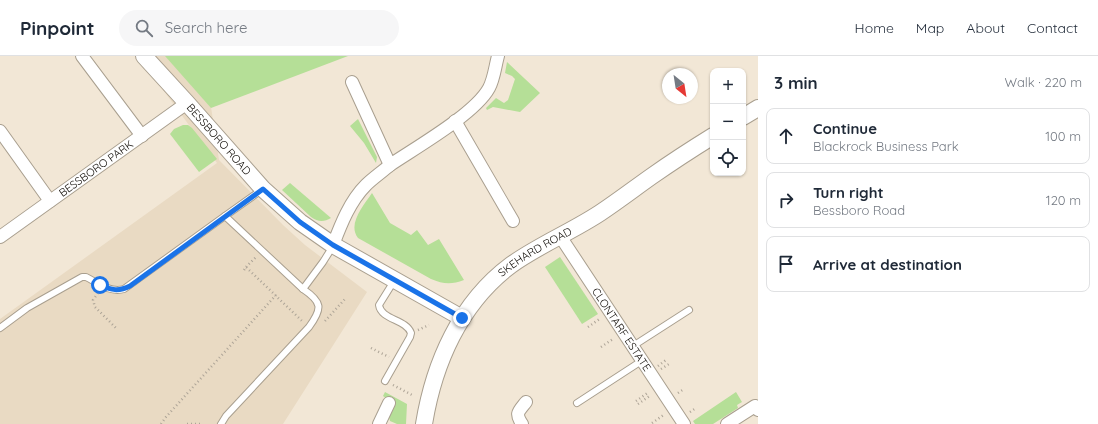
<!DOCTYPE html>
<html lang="en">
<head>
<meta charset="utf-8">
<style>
	body { margin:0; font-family:Quicksand,sans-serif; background:#f6f6f7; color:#1f2937 }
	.controls { position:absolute; right:12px; top:12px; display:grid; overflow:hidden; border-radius:8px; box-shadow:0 1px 3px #0004 }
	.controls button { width:36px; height:36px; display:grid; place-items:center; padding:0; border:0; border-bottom:1px solid #e0e1e3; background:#fff; color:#1f2937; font:20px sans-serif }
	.compass { position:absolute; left:662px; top:12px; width:36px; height:36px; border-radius:50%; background:#fff; box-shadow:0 1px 3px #0004; rotate:150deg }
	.stop { position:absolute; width:12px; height:12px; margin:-9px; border:3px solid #1a73e8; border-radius:50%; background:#fff }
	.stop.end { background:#1a73e8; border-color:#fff; box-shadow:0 1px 4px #0008 }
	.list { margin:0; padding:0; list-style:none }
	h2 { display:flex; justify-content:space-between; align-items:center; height:52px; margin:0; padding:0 16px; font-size:17px }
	h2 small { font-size:13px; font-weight:400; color:#747a83 }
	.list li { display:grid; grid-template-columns:26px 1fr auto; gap:12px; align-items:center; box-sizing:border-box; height:56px; margin:0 8px 8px; padding:0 8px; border:1px solid #e0e1e3; border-radius:8px }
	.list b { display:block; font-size:15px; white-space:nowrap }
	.list p { margin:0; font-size:13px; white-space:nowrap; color:#747a83 }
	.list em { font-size:13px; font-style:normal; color:#747a83 }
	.icon { flex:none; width:22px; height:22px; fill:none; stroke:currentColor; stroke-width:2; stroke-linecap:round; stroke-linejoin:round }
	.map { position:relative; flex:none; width:758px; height:368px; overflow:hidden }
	header { display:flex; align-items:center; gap:24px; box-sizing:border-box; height:56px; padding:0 20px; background:#fff; border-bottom:1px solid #e0e1e3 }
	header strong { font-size:19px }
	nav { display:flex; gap:22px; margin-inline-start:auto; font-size:14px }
	.search { width:280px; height:36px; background:#f6f6f7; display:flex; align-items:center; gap:10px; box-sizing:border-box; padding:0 14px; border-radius:22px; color:#747a83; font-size:15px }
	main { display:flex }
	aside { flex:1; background:#fff }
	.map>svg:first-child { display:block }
	.built { fill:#e9dac3 }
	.green { fill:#b5df97 }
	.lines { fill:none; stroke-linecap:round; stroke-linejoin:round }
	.lane-casing { stroke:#a99f8f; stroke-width:8 }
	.street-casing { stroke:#a99f8f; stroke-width:14 }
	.secondary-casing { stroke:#a99f8f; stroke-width:18 }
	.path { stroke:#ada497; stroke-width:2.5; stroke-dasharray:1 3; stroke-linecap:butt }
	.lane { stroke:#fff; stroke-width:6 }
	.street { stroke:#fff; stroke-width:12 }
	.secondary { stroke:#fff; stroke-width:16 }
	.route { stroke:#1a73e8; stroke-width:5 }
	.labels { text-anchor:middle; stroke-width:3.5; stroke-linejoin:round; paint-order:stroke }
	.street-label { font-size:11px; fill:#110d08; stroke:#fff4e3 }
</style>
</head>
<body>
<header>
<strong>Pinpoint</strong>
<div class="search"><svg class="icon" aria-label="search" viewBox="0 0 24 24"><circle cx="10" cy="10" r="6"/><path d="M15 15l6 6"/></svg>Search here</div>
<nav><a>Home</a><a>Map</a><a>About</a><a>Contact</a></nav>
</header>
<main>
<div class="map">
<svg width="758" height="368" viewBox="0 0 758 368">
	<rect width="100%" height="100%" fill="#f2e7d6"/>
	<!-- built -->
	<path class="built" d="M138 0H344L211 51 219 104 283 169 305 189 367 236 283 368H0V263L217 107Z"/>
	<!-- green -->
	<g class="green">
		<path d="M165 0H348L211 52Z"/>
		<path d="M507 6 540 37 520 56 493 51 487 54 486 52 496 42 504 47 508 44 515 23 512 20 505 17Z"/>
		<path d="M358 63 377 101 376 107 364 87 350 70Z"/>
		<path d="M183 69H188L192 72 217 103 199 116 170 78 174 73Z"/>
		<path d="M290 127 331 162C324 166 318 166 311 161L282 134Z"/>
		<path d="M372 137 390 167 411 179 417 174 428 189 439 183 464 224C451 229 443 228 431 223L358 182C347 168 364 149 372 137Z"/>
		<path d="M560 201 598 258 582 268 545 211Z"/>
		<path d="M385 336 407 348 406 368H397L390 365C386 352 399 351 383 340Z"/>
		<path d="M736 336 742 346 737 349 738 352 713 368H695L693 365Z"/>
	</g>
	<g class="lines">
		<!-- lane casing -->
		<g class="lane-casing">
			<g id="lane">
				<path d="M225 160 263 133"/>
				<path d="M303 233 323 206 333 190"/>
				<path d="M0 272 27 252 82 221H86C98 227 110 237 124 233L225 160 303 233C322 246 323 252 309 271L226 360 221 368"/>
				<path d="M633 290 689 254"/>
				<path d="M385 325 410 281 411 277C406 263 381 264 379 249L394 225"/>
				<path d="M577 347 643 304"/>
			</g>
		</g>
		<!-- street casing -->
		<g class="street-casing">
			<g id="street">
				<path d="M82 0 142 80"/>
				<path d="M352 26 390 109C415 92 475 58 489 32 494 23 495 11 498 0"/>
				<path d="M455 65 513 165"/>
				<path d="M0 75 50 145"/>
				<path id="s1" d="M560 180 684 368"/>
				<path id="s2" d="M0 181 187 47"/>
				<path d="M333 189C341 168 350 145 366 129 373 122 382 116 390 109"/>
				<path d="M379 368 389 347"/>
				<path d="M522 368C515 357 518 356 526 346"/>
				<path d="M727 368 755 350 758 354"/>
			</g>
		</g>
		<!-- secondary casing -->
		<g class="secondary-casing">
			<g id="secondary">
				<path id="s3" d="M144 0 187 47 263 133 300 166 333 189 462 262"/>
				<path d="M743 61 758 52"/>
				<path id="s4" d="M424 368C434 307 460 247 511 209 539 189 571 176 600 157 618 145 635 132 652 120 672 106 692 93 713 80"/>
			</g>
		</g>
		<!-- path -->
		<g class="path">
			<path d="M246 211 256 201"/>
			<path d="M244 214 246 211 302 265"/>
			<path d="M98 237 93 244 95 251 117 273"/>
			<path d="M325 265 345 243"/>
			<path d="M588 271 601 262"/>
			<path d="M418 274 429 269"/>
			<path d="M601 291 613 283"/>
			<path d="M371 292 389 301"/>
			<path d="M658 310 666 304"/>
			<path d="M661 313 669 308"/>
			<path d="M393 329 414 340"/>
			<path d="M678 337 684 333"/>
			<path d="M636 345 649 336"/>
			<path d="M638 348 651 339"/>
			<path d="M690 356 696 352"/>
			<path d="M652 367 665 358"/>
			<path d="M161 368 166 361 276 239"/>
			<path d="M187 368H200"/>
		</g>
		<!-- lane -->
		<use href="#lane" class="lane"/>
		<!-- street -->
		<use href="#street" class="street"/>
		<!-- secondary -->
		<use href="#secondary" class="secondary"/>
	</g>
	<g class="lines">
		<!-- route -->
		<path class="route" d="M100 229C112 234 118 236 130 230L263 133 300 166 333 189 462 262"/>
	</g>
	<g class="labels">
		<!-- street labels -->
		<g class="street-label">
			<text dy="4" stroke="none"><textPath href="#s3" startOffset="112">BESSBORO ROAD</textPath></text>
			<text dy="4" stroke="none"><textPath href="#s2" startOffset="118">BESSBORO PARK</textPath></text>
			<text dy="4" stroke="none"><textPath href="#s4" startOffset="213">SKEHARD ROAD</textPath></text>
			<text dy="4" stroke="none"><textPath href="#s1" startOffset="112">CLONTARF ESTATE</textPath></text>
		</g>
	</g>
</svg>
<div class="controls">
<button>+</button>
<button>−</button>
<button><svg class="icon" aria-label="locate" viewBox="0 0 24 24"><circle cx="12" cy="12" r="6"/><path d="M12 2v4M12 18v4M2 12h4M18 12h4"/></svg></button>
</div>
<svg class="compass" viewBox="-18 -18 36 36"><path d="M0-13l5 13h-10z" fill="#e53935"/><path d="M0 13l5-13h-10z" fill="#747a83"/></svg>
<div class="stop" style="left:100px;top:229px"></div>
<div class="stop end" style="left:462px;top:262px"></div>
</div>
<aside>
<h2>3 min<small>Walk · 220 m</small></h2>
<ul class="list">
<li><svg class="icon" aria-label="ahead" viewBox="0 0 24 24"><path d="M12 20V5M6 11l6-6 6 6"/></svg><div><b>Continue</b><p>Blackrock Business Park</p></div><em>100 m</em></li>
<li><svg class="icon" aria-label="right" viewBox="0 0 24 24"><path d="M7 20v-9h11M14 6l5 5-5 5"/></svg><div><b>Turn right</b><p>Bessboro Road</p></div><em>120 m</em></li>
<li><svg class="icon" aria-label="arrive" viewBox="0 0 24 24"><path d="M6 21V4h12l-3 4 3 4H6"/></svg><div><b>Arrive at destination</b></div></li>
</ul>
</aside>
</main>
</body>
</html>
